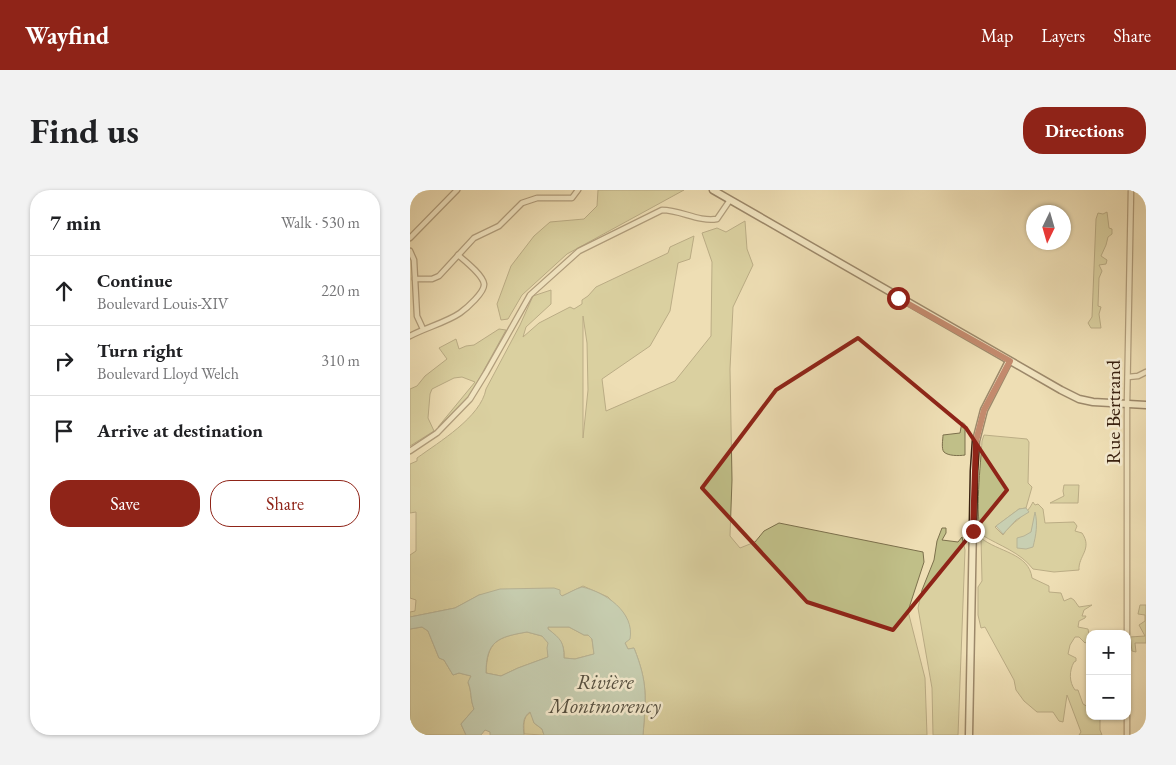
<!DOCTYPE html>
<html lang="en">
<head>
<meta charset="utf-8">
<style>
	body { margin:0; font-family:"EB Garamond",serif; background:#f2f2f2; color:#202124 }
	.controls { position:absolute; right:15px; bottom:15px; display:grid; overflow:hidden; border-radius:10px; box-shadow:0 1px 4px #0004 }
	.controls button { width:45px; height:45px; display:grid; place-items:center; padding:0; border:0; border-bottom:1px solid #e0e0e0; background:#fff; color:#202124; font:25px sans-serif }
	.compass { position:absolute; left:616px; top:15px; width:45px; height:45px; border-radius:50%; background:#fff; box-shadow:0 1px 4px #0004; rotate:185deg }
	.stop { position:absolute; width:15px; height:15px; margin:-11px; border:4px solid #8f2418; border-radius:50%; background:#fff }
	.stop.end { background:#8f2418; border-color:#fff; box-shadow:0 1px 5px #0008 }
	.list { margin:0; padding:0; list-style:none }
	h2 { display:flex; justify-content:space-between; align-items:center; height:65px; margin:0; padding:0 20px; font-size:21px }
	h2 small { font-size:16px; font-weight:400; color:#757577 }
	.list li { display:grid; grid-template-columns:32px 1fr auto; gap:15px; align-items:center; box-sizing:border-box; height:70px; padding:0 20px; border-top:1px solid #e0e0e0 }
	.list b { display:block; font-size:19px; white-space:nowrap }
	.list p { margin:0; font-size:16px; white-space:nowrap; color:#757577 }
	.list em { font-size:16px; font-style:normal; color:#757577 }
	.actions { display:flex; gap:10px; padding:15px 20px }
	.actions a { flex:1; padding:11px 0; border:1px solid #8f2418; border-radius:20px; text-align:center; font-size:18px; color:#8f2418 }
	.actions .main { background:#8f2418; color:#fff }
	.icon { flex:none; width:28px; height:28px; fill:none; stroke:currentColor; stroke-width:2; stroke-linecap:round; stroke-linejoin:round }
	.map { position:relative; flex:none; width:736px; height:545px; overflow:hidden; border-radius:20px }
	header { display:flex; align-items:center; gap:30px; box-sizing:border-box; height:70px; padding:0 25px; background:#8f2418; color:#fff }
	header strong { font-size:24px }
	nav { display:flex; gap:28px; margin-inline-start:auto; font-size:18px }
	.intro { display:flex; align-items:center; justify-content:space-between; box-sizing:border-box; height:120px; padding:0 30px }
	h1 { margin:0; font-size:35px }
	.button { padding:12px 22px; border-radius:20px; background:#8f2418; color:#fff; font-size:18px; font-weight:700 }
	main { display:flex; gap:30px; padding:0 30px }
	aside { flex:1; background:#fff; border-radius:20px; box-shadow:0 1px 4px #0004 }
	.map>svg:first-child { display:block }
	.green { fill:#c0bf88; stroke:#7c704c; fill-rule:evenodd }
	.water { fill:#99bcaf; stroke:#737e6f; fill-rule:evenodd }
	.lines { fill:none; stroke-linecap:round; stroke-linejoin:round }
	.street-casing { stroke:#665039; stroke-width:7 }
	.secondary-casing { stroke:#392110; stroke-width:9 }
	.street { stroke:#f4eace; stroke-width:4.5 }
	.secondary { stroke:#f4eace; stroke-width:6 }
	.route { stroke:#8f2418; stroke-width:6 }
	.marked { fill:none; stroke:#8f2418; stroke-width:4; stroke-linejoin:round }
	.labels { text-anchor:middle; stroke-width:5; stroke-linejoin:round; paint-order:stroke }
	.street-label { font-size:20px; fill:#392110; stroke:#f4eace }
	.water-label { font-size:21px; font-style:italic; fill:#565040; stroke:#f4eace }
</style>
</head>
<body>
<header>
<strong>Wayfind</strong>
<nav><a>Map</a><a>Layers</a><a>Share</a></nav>
</header>
<div class="intro"><h1>Find us</h1><a class="button">Directions</a></div>
<main>
<aside>
<h2>7 min<small>Walk · 530 m</small></h2>
<ul class="list">
<li><svg class="icon" aria-label="ahead" viewBox="0 0 24 24"><path d="M12 20V5M6 11l6-6 6 6"/></svg><div><b>Continue</b><p>Boulevard Louis-XIV</p></div><em>220 m</em></li>
<li><svg class="icon" aria-label="right" viewBox="0 0 24 24"><path d="M7 20v-9h11M14 6l5 5-5 5"/></svg><div><b>Turn right</b><p>Boulevard Lloyd Welch</p></div><em>310 m</em></li>
<li><svg class="icon" aria-label="arrive" viewBox="0 0 24 24"><path d="M6 21V4h12l-3 4 3 4H6"/></svg><div><b>Arrive at destination</b></div></li>
</ul>
<div class="actions"><a class="main">Save</a><a>Share</a></div>
</aside>
<div class="map">
<svg width="736" height="545" viewBox="0 0 736 545">
	<rect width="100%" height="100%" fill="#eedeb4"/>
	<filter id="stains"><feTurbulence type="fractalNoise" baseFrequency=".004" numOctaves="4"/><feColorMatrix values="0 0 0 0 .2 0 0 0 0 .09 0 0 0 0 .02 0 0 0 .5 -.17"/></filter>
	<radialGradient id="worn" r=".72"><stop offset=".6" stop-color="#630" stop-opacity="0"/><stop offset="1" stop-color="#630" stop-opacity=".3"/></radialGradient>
	<!-- green -->
	<g class="green">
		<path d="M188 0H274L157 64 112 105 98 129 91 130 87 114 101 76 124 46 140 32 174 29 187 16Z"/>
		<path d="M697 22 699 38 702 39V44L698 47 696 55 691 66 697 70 696 74 689 75 692 81 689 88 688 116 691 117 689 124 691 138H681L678 133 682 127 686 29 688 23 693 24Z"/>
		<path d="M335 31 337 59 343 75 323 117 320 179 322 290 320 346 330 358 345 352 354 341 369 333 513 362 514 372 498 421 515 488 517 545H233C236 509 238 493 224 458L218 459 215 453 217 450 216 427 198 407 173 396 152 406 150 404 69 405 45 418 0 427V422L5 421 6 410 0 408V365L6 361V322L0 323V274L7 271V268C29 252 71 227 76 199L110 135 123 106 141 100V114L116 137 113 147 129 133 160 117 164 119 172 114V110L178 106 186 97 258 63 260 57 284 46 280 69 268 73 260 121 240 156 192 189 196 221 265 191 301 146 302 72 292 43 307 38 316 42ZM173 126 177 153 178 200 173 248Z"/>
		<path d="M89 139 96 140 59 207 28 237 65 192 52 187 44 188 22 199 20 204 18 228 24 241 0 256V199L7 196 15 186 37 169 29 158 46 149 49 159 56 156 64 155Z"/>
		<path d="M552 232 555 234V265C549 266 538 266 534 262 531 259 533 249 533 245L550 243Z"/>
		<path d="M574 245 617 249 619 252 618 293 622 297 616 318 609 319 585 337 593 345C601 332 617 326 623 312L625 315 628 314 633 319 635 333 664 332 667 336 665 341 672 343C683 359 668 366 669 380L644 382 623 379C610 362 590 356 572 345 564 328 571 272 572 251Z"/>
		<path d="M654 295H669L668 313H640L654 306 653 301Z"/>
		<path d="M532 338H536V343L532 350 548 352 552 347 555 360 548 545H523L522 498 508 418 512 400 524 370 527 351Z"/>
		<path d="M571 348C588 362 619 363 622 388L639 396V402L651 403 654 411 661 408 664 410 669 417 682 415 674 420 672 426H676L675 428 669 431 668 437 678 439 679 445 677 448 680 450 675 453 669 447H665L660 455 658 464 666 468V471L664 472C659 481 659 492 665 500H668L673 514 680 518V526H690V540L692 545H669L671 542 657 505 653 532 649 531 643 522H627L614 511 606 500 604 490 575 437 571 438 568 425V397L572 391Z"/>
		<path d="M730 415H736V453H725L726 462 722 461 720 447 735 446 729 435 735 431V425L728 424Z"/>
		<path d="M12 437 18 441 29 468 34 470 43 485 49 483 61 486 58 493C62 502 60 509 64 519L51 534 56 545H0V439Z"/>
		<path d="M138 437H159L174 445H178L182 449 184 464 165 469 154 468C155 453 149 448 138 439Z"/>
		<path d="M117 442 132 446 139 453 138 467 108 478 91 486 76 483C77 451 87 447 117 442Z"/>
		<path d="M121 522 124 533 132 539 134 545 114 544C114 536 112 527 121 522Z"/>
	</g>
	<!-- water -->
	<g class="water">
		<path d="M616 318 619 322 606 330 593 344 586 336 609 319Z"/>
		<path d="M625 322C628 334 626 345 623 357L616 359 607 358V348L614 346 621 342Z"/>
		<path d="M172 397C195 402 225 422 220 449L215 453 218 459 224 458C238 493 236 508 233 545H134L132 539 124 533 120 522C112 527 113 537 114 545H80V542L75 540 71 545H56L51 534 64 519C60 509 62 502 58 492L61 486 49 483 43 485 34 470 29 468 18 441 12 437 0 439V427L45 418 69 405 90 399 144 398 150 400V404L152 406C159 403 165 399 172 397ZM138 437H159L174 445H178L182 449 184 464 165 469 154 468C154 452 151 449 138 439ZM117 442 132 446 138 453 137 458 138 467 108 478 91 486 76 483C76 451 88 447 117 442Z"/>
	</g>
	<g class="lines">
		<!-- street casing -->
		<g class="street-casing">
			<g id="street">
				<path d="M0 48 47 0"/>
				<path d="M0 61 4 70 7 126 13 139"/>
				<path d="M5 89H22L29 86 64 48 89 36 112 13 127 8H162L168 0"/>
				<path d="M0 146C15 138 37 132 50 123 57 118 75 102 74 94 73 85 55 71 48 65"/>
				<path d="M718 187 728 186 736 182"/>
				<path d="M0 261 27 243 60 209 76 183 120 105 169 61 252 20C271 20 288 32 307 29L320 10"/>
				<path d="M717 444V214L721 0"/>
				<path d="M717 545V526"/>
			</g>
		</g>
		<!-- secondary casing -->
		<g class="secondary-casing">
			<g id="secondary">
				<path d="M303 0 651 200 669 209 683 212 736 215"/>
				<path d="M559 545 564 281 566 251 574 220 599 171"/>
			</g>
		</g>
		<!-- street -->
		<use href="#street" class="street"/>
		<!-- secondary -->
		<use href="#secondary" class="secondary"/>
	</g>
	<g class="lines">
		<!-- route -->
		<path class="route" d="M488 108 600 171 574 220 566 251 563 341"/>
	</g>
	<!-- marked area -->
	<path d="M0 0H736V545H0ZM448 148 556 238 597 300 483 440 397 412 292 298 366 200Z" fill="#eedeb4" fill-opacity=".55" fill-rule="evenodd"/>
	<path class="marked" d="M448 148 556 238 597 300 483 440 397 412 292 298 366 200Z"/>
	<g class="labels">
		<!-- street labels -->
		<g class="street-label">
			<text transform="translate(703 222) rotate(-90)" y="7">Rue Bertrand</text>
		</g>
		<!-- water labels -->
		<g class="water-label">
			<text x="195" y="499">Rivière<tspan x="195" dy="24">Montmorency</tspan></text>
		</g>
	</g>
	<rect width="100%" height="100%" filter="url(#stains)"/>
	<rect width="100%" height="100%" fill="url(#worn)"/>
</svg>
<div class="controls">
<button>+</button>
<button>−</button>
</div>
<svg class="compass" viewBox="-18 -18 36 36"><path d="M0-13l5 13h-10z" fill="#e53935"/><path d="M0 13l5-13h-10z" fill="#757577"/></svg>
<div class="stop" style="left:488px;top:108px"></div>
<div class="stop end" style="left:563px;top:341px"></div>
</div>
</main>
</body>
</html>
